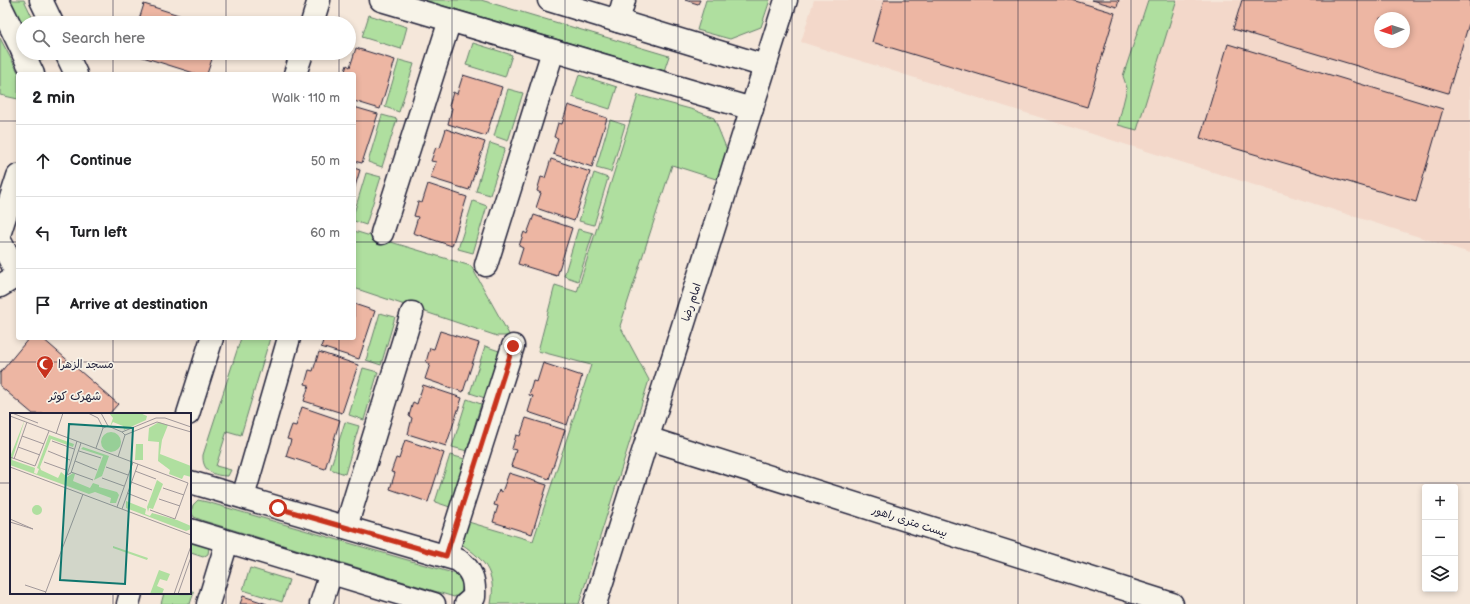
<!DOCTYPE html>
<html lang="en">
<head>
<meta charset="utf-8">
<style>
	body { margin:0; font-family:"Balsamiq Sans","Playpen Sans Arabic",sans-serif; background:#f6f6f6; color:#202124 }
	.controls { position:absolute; right:12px; bottom:12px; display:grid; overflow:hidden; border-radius:4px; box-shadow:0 2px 6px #0003 }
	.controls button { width:36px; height:36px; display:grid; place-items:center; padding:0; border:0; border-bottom:1px solid #e0e0e0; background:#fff; color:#202124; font:20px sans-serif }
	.compass { position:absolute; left:1374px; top:12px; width:36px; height:36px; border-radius:50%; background:#fff; box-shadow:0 2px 6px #0003; rotate:267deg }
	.stop { position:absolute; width:12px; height:12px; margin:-9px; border:3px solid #c8321e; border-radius:50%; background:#fff }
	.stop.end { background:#c8321e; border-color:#fff; box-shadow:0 1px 4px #0008 }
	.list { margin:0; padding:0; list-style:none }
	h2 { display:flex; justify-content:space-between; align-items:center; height:52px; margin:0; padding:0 16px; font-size:17px }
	h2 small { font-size:13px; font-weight:400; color:#757577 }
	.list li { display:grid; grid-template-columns:26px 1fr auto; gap:12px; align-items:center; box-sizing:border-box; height:72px; padding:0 16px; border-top:1px solid #e0e0e0 }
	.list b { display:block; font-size:15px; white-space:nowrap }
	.list em { font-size:13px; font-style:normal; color:#757577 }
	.icon { flex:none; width:22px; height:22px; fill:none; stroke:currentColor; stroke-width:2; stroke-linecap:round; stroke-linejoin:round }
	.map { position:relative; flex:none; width:1470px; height:604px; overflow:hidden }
	.search { position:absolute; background:#fff; box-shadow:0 2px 6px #0003; left:16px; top:16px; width:340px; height:44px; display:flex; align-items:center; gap:10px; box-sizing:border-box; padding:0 14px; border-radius:22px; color:#757577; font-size:15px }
	.panel { position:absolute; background:#fff; box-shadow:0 2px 6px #0003; left:16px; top:72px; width:340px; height:268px; border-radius:4px }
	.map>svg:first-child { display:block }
	.built { fill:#f3d8ca; fill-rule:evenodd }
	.green { fill:#afdf9f; stroke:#68806d }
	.building { fill:#edb6a3; stroke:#22223b; fill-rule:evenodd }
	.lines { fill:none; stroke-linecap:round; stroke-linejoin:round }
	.minor-casing { stroke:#22223b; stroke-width:25 }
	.secondary-casing { stroke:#22223b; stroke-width:25 }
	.minor { stroke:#f7f3e8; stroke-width:22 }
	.secondary { stroke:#f7f3e8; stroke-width:22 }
	.route { stroke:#c8321e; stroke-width:5 }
	.grid { fill:none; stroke:#22223b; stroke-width:1; stroke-opacity:0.55 }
	.labels { text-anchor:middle; stroke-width:3.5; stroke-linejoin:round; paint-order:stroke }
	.street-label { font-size:11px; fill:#22223b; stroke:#f7f3e8 }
	.poi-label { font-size:11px; fill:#22223b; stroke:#f7f3e8; text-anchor:start }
	.neighbourhood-label { font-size:12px; fill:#22223b; stroke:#f7f3e8 }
	.inset-road { fill:none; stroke:#a1989a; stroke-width:1 }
	.view { fill:#0f766e; fill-opacity:0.15; stroke:#0f766e; stroke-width:2 }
	.inset-edge { fill:none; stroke:#22223b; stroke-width:2 }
</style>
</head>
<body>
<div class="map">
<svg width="1470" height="604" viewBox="0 0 1470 604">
	<rect width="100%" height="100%" fill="#f5e7da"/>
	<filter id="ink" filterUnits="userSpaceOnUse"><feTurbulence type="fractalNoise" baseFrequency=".025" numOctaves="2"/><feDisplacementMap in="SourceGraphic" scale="8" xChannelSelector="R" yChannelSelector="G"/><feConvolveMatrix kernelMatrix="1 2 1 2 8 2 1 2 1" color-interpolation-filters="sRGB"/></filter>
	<g filter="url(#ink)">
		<!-- built -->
		<path class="built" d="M814 0H1470V253L801 42ZM1380 18H1404V42H1380Z"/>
		<!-- green -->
		<g class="green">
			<path d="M10 0H24L35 23H23V25Z"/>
			<path d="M424 0H481L669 56 664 71Z"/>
			<path d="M706 0H770L761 27 730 39 697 30Z"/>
			<path d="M1148 0H1177L1137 130 1118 125 1127 88 1123 76Z"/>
			<path d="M369 15 407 27 401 49 362 37Z"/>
			<path d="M0 38 19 74H18V99L0 95Z"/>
			<path d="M473 43 512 55 505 77 466 65Z"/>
			<path d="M37 53H50L51 56 40 60Z"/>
			<path d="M399 60 414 64 399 112 385 107Z"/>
			<path d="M579 75 617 87 610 109 572 97Z"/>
			<path d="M508 89 523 93 508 141 494 136Z"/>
			<path d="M638 95 694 110 714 118 727 150 719 180 672 165 620 326 649 380 579 604H491C497 571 483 558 457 541L465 521 533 541 591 365 538 351 555 285 577 292Z"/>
			<path d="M382 115 397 119 382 167 368 162Z"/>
			<path d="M610 120 625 125 611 172 596 168Z"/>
			<path d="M490 143 505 148 490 195 476 191Z"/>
			<path d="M366 173 381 177 366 225 354 221V213Z"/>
			<path d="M594 173 608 178 594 225 579 221Z"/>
			<path d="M473 201 487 206 473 253 458 249Z"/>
			<path d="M578 229 593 233 578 281 564 276Z"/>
			<path d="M354 231 471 266 510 336H497L354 288Z"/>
			<path d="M380 313 395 317 381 365 366 360Z"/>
			<path d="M241 338H270L241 435 227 431 216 466 231 470 228 476C213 476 202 471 203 455Z"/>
			<path d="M485 346 499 351 485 398 470 393Z"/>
			<path d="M363 368 378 372 364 420 349 415Z"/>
			<path d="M467 399 481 404 467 451 452 447Z"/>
			<path d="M345 422 359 426 345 474 330 469Z"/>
			<path d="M450 455 465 459 450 507 435 502Z"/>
			<path d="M198 500 207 502 456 574 463 585 461 593 454 597 204 521 194 517 191 512 193 505Z"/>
			<path d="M190 538H193L209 548 208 554 203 557 191 553 190 554Z"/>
			<path d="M250 568 289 580 282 602 243 590Z"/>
			<path d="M190 590 194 592 190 604H161L164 593H190Z"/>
		</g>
		<!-- building -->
		<g class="building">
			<path d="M685 0H700L698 4Z"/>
			<path d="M884 0H1072L1115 13 1087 107 872 42Z"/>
			<path d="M1092 0H1119L1117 7Z"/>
			<path d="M1242 0H1470V20L1448 93 1233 29ZM1380 18H1404V42H1380Z"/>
			<path d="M144 4 204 23H138Z"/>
			<path d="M1228 44 1443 109 1416 202 1200 138Z"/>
			<path d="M356 48 395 60 380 109 354 101V74H344L347 65 350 67Z"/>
			<path d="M130 53H214L207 74H197Z"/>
			<path d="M463 75 502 87 486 136 448 124 452 108 449 106 453 92 457 94Z"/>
			<path d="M568 105 607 118 592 167 553 154 558 138 554 137 558 123 562 124Z"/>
			<path d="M354 107 378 114 362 163 354 161Z"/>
			<path d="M446 129 485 142 469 190 430 178 436 162 431 161 436 147 440 148Z"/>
			<path d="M551 159 590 172 574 221 536 208 541 193 537 191 541 177 545 178Z"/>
			<path d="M354 168 360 170 354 190Z"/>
			<path d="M428 184 467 197 452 246 413 233 418 217 414 216 418 202 422 203Z"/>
			<path d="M534 215 572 228 557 276 518 264 523 248 519 246 524 232 527 234Z"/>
			<path d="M354 304 375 311 359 359 321 347 324 338H354Z"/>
			<path d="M440 331 479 343 463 392 425 379 430 364 426 362 430 348 434 349Z"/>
			<path d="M29 338H42L118 404 109 414H33L0 386V373Z"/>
			<path d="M319 352 358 365 342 413 304 401 309 385 305 384 309 370 313 371Z"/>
			<path d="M543 363 582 376 567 425 528 412 533 396 529 395 533 381 537 382Z"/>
			<path d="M423 385 462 398 446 446 408 434 412 418 409 416 413 402 417 404Z"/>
			<path d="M302 407 340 420 325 469 286 456 291 440 287 439 292 425 296 426Z"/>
			<path d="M526 418 565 430 549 479 511 466 516 450 512 449 516 435 520 436Z"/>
			<path d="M405 440 444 453 428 502 390 489 395 473 391 472 396 458 399 459Z"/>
			<path d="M509 473 547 485 532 534 493 522 498 506 494 505 499 490 502 492Z"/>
			<path d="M243 596 267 604H240Z"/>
		</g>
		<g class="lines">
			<!-- minor casing -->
			<g class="minor-casing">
				<g id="minor">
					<path d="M41 0 52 23"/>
					<path d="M381 0 752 109"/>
					<path d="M549 0 765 66"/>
					<path d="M0 5 23 52"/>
					<path d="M618 21 624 0"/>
					<path d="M312 23 319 0"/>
					<path d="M23 53 33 74"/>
					<path d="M66 53 76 74"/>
					<path d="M295 74 302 53"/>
					<path d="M0 232 18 176"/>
					<path d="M382 233 450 20"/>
					<path d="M0 241 18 275 0 286"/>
					<path d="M486 265 553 51"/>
					<path d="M188 414 212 338"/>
					<path d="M647 438 1172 604"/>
					<path d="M190 482 458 560C472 570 475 580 474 597L466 604"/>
					<path d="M243 497 289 338"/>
					<path d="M346 527 412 313"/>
					<path d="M190 530 434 604"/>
					<path d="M446 556 513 346"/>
					<path d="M128 604 131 593"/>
					<path d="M208 604 227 542"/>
					<path d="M321 604 331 573"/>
				</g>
			</g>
			<!-- secondary casing -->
			<g class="secondary-casing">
				<path id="secondary" d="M595 604 786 0"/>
			</g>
			<!-- minor -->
			<use href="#minor" class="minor"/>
			<!-- secondary -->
			<use href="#secondary" class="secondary"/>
		</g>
	</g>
	<g class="lines" filter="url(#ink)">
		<!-- route -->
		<path class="route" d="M278 508 446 556 513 346"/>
	</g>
	<!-- grid -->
	<path class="grid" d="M113 0V23M226 0V23M339 0V23M452 0V604M565 0V604M678 0V604M792 0V604M905 0V604M1018 0V604M1131 0V604M1244 0V604M1357 0V604M113 53V74M226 53V74M339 53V74M0 121H18M354 121H1470M0 242H18M354 242H1470M113 338V414M226 338V604M339 338V604M0 362H1470M0 483H11M190 483H1470M113 593V604"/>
	<!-- icons -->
	<defs>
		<g id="mosque-pin" transform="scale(0.9)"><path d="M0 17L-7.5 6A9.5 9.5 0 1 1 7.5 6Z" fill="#c8321e" stroke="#f7f3e8"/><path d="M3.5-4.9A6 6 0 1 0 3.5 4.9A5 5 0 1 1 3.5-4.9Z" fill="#fff"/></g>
	</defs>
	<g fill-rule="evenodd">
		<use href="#mosque-pin" x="45" y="364"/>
	</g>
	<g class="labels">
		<!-- street labels -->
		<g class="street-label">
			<text transform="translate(691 302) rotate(-72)" y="4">امام رضا</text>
			<text transform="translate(910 521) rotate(18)" y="4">بیست متری راهور</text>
		</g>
		<!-- poi labels -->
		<g class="poi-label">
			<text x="58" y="368">مسجد الزهرا</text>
		</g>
		<!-- neighbourhood labels -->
		<g class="neighbourhood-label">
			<text x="75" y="400">شهرک کوثر</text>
		</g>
	</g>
	<!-- overview -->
	<g transform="translate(10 413)">
		<rect width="181" height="181" fill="#f5e7da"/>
		<path d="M99 0H130L137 3 136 7 114 17 113 13 103 9 100 14 103 5ZM15 6 2 47 25 55 24 60 27 61 29 56 27 55 39 22 64 31 63 34 41 26 30 54 31 57 48 65 51 59 57 64 63 60 65 61 63 68 80 75 83 70 89 72V74L107 79 109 82 106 90H100L101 85 85 79 79 81 0 52V44ZM149 9 158 12 152 27 150 41 181 53V64L174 62 172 66 159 61 160 57 148 48 149 29 138 28 139 15ZM91 29a10 10 0 1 1 20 0a10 10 0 1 1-20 0ZM126 31H133V47H125ZM73 34 99 43 92 63 84 67 93 43 71 36ZM147 67 153 71 143 96 139 95 138 99 137 94ZM116 88 136 96 135 101 140 103 142 100 167 107 181 113V116L176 118 116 95ZM22 97a5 5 0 1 1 10 0a5 5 0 1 1-10 0ZM103 133 138 145 137 147 103 135ZM149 157 160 161 157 168 150 166 147 173 154 176 152 181H140Z" fill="#afdf9f"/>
		<path class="inset-road" d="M2 0 28 10M78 0 88 5 93 15M91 0 98 13M0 3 178 70 165 106 140 97M112 19 146 5H155L181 14M46 21 53 0M115 22 147 9 181 19M12 23 34 31M42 28 64 36M67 28 57 62 61 60 71 30M8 34 30 42M86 35 93 15 98 13 112 19 115 22 108 44M38 38 60 47M69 38 91 45M0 44 25 53 39 18M4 46 17 9M65 48 87 57M34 49 56 57M0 54 181 122M96 54 118 62M125 58 146 66M61 59 83 67M92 65 114 73M121 69 142 77M153 75 174 82M117 80 137 88M149 86 170 93M107 94 123 49M112 96 128 51M0 106 23 116 0 109M15 172 36 179M35 181 73 81M164 181 181 133M168 181 181 144"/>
		<path class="view" d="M59 11 123 15 115 171 50 167Z"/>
		<rect width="181" height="181" class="inset-edge"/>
	</g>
</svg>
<div class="controls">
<button>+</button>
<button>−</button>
<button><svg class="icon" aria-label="layers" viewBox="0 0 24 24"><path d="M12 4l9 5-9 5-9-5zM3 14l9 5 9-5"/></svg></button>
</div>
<svg class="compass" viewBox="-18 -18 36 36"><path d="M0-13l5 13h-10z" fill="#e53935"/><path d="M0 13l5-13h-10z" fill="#757577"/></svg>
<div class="stop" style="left:278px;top:508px"></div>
<div class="stop end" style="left:513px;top:346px"></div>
<div class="search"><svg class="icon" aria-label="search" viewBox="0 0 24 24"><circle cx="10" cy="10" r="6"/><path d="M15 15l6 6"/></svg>Search here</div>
<section class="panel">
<h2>2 min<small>Walk · 110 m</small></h2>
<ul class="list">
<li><svg class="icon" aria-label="ahead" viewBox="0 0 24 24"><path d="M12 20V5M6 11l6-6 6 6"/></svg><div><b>Continue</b></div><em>50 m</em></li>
<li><svg class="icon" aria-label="left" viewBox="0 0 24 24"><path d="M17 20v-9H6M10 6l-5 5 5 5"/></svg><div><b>Turn left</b></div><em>60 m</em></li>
<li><svg class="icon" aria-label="arrive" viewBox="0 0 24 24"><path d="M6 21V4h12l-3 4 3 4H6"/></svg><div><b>Arrive at destination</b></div></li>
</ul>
</section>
</div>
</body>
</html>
